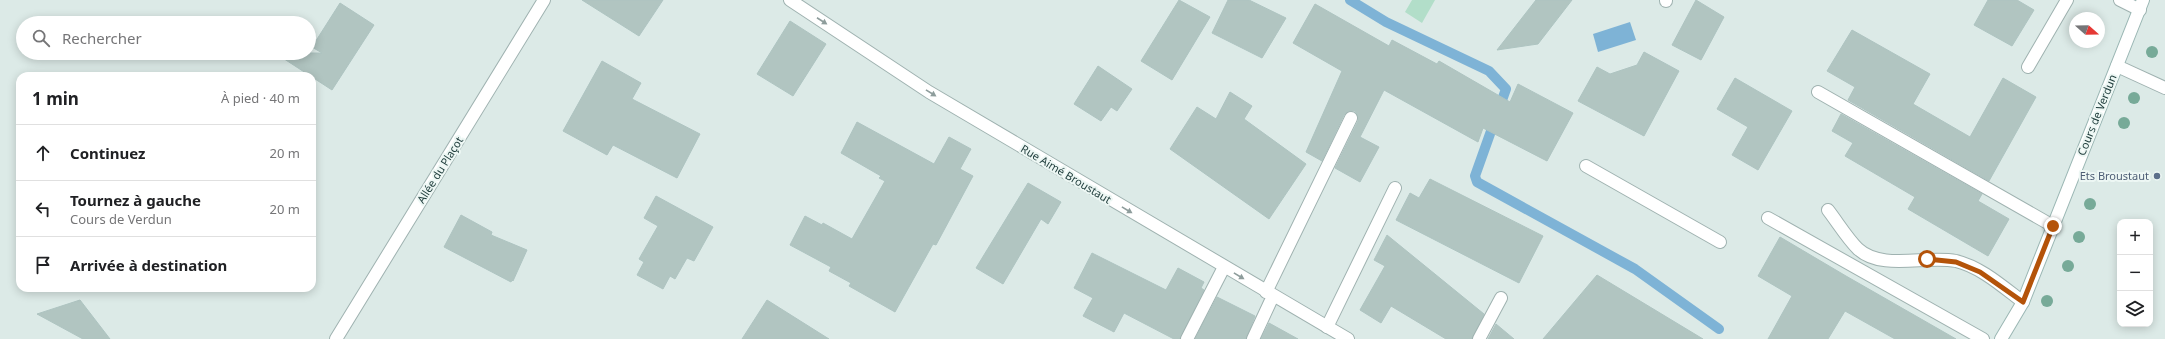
<!DOCTYPE html>
<html lang="fr">
<head>
<meta charset="utf-8">
<style>
	body { margin:0; font-family:"Noto Sans",sans-serif; background:#f2f2f2; color:#202124 }
	.controls { position:absolute; right:12px; bottom:12px; display:grid; overflow:hidden; border-radius:8px; box-shadow:0 2px 10px #0003 }
	.controls button { width:36px; height:36px; display:grid; place-items:center; padding:0; border:0; border-bottom:1px solid #e0e0e0; background:#fff; color:#202124; font:20px sans-serif }
	.compass { position:absolute; left:2069px; top:12px; width:36px; height:36px; border-radius:50%; background:#fff; box-shadow:0 2px 10px #0003; rotate:110deg }
	.stop { position:absolute; width:12px; height:12px; margin:-9px; border:3px solid #b45309; border-radius:50%; background:#fff }
	.stop.end { background:#b45309; border-color:#fff; box-shadow:0 1px 4px #0008 }
	.list { margin:0; padding:0; list-style:none }
	h2 { display:flex; justify-content:space-between; align-items:center; height:52px; margin:0; padding:0 16px; font-size:17px }
	h2 small { font-size:13px; font-weight:400; color:#757577 }
	.list li { display:grid; grid-template-columns:26px 1fr auto; gap:12px; align-items:center; box-sizing:border-box; height:56px; padding:0 16px; border-top:1px solid #e0e0e0 }
	.list b { display:block; font-size:15px; white-space:nowrap }
	.list p { margin:0; font-size:13px; white-space:nowrap; color:#757577 }
	.list em { font-size:13px; font-style:normal; color:#757577 }
	.icon { flex:none; width:22px; height:22px; fill:none; stroke:currentColor; stroke-width:2; stroke-linecap:round; stroke-linejoin:round }
	.map { position:relative; flex:none; width:2165px; height:339px; overflow:hidden }
	.search { position:absolute; background:#fff; box-shadow:0 2px 10px #0003; left:16px; top:16px; width:300px; height:44px; display:flex; align-items:center; gap:10px; box-sizing:border-box; padding:0 14px; border-radius:22px; color:#757577; font-size:15px }
	.panel { position:absolute; background:#fff; box-shadow:0 2px 10px #0003; left:16px; top:72px; width:300px; height:220px; border-radius:12px }
	.map>svg:first-child { display:block }
	.green { fill:#b2dec9 }
	.water { fill:#7eb3d6 }
	.lines { fill:none; stroke-linecap:round; stroke-linejoin:round }
	.stream { stroke:#7eb3d6; stroke-width:10 }
	.building { fill:#b1c5c1; stroke:#aec4c1 }
	.service-casing { stroke:#9fb2b0; stroke-width:14 }
	.minor-casing { stroke:#9fb2b0; stroke-width:14 }
	.secondary-casing { stroke:#9bb7b4; stroke-width:14 }
	.service { stroke:#fff; stroke-width:12 }
	.minor { stroke:#fff; stroke-width:12 }
	.secondary { stroke:#fff; stroke-width:12 }
	.tree { fill:#77aa98 }
	.oneway { fill:#8e9d9c }
	.route { stroke:#b45309; stroke-width:5 }
	.service-dot { fill:#5c6f8a; stroke:#edf7f4; stroke-width:1.5 }
	.labels { text-anchor:middle; stroke-width:4; stroke-linejoin:round; paint-order:stroke }
	.street-label { font-size:11px; fill:#1d3b3a; stroke:#edf7f4 }
	.service-label { font-size:11px; fill:#4e5e75; stroke:#edf7f4; text-anchor:end }
</style>
</head>
<body>
<div class="map">
<svg width="2165" height="339" viewBox="0 0 2165 339">
	<rect width="100%" height="100%" fill="#dceae7"/>
	<!-- green -->
	<path class="green" d="M1412 0H1435L1422 23 1405 12Z"/>
	<!-- water -->
	<path class="water" d="M1630 22 1636 40 1598 52 1593 34Z"/>
	<g class="lines">
		<!-- stream -->
		<path class="stream" d="M1350 0 1386 22 1489 71 1506 89 1475 176 1477 182 1635 269 1719 329"/>
	</g>
	<!-- building -->
	<g class="building">
		<path d="M582 0H663L639 36Z"/>
		<path d="M1179 0 1210 17 1172 80 1141 61Z"/>
		<path d="M1228 0H1249L1286 18 1262 58 1212 33Z"/>
		<path d="M1536 0H1572L1538 44 1497 50Z"/>
		<path d="M1696 0 1724 17 1701 60 1672 45Z"/>
		<path d="M1988 0H2017L2034 10 2012 46 1974 25Z"/>
		<path d="M340 3 374 25 332 90 275 53H322L312 47Z"/>
		<path d="M1315 4 1389 46 1392 40 1437 64 1439 61 1510 102 1518 84 1573 113 1547 161 1483 128 1478 142 1384 90 1360 137 1379 147 1360 182 1335 168 1358 121V117L1355 111H1350L1344 115 1322 161 1306 152 1342 71 1293 43Z"/>
		<path d="M790 21 826 44 793 96 757 74Z"/>
		<path d="M1852 30 1930 74 1913 104 1970 137 2003 78 2036 97 1989 181 1848 100 1855 87 1827 71Z"/>
		<path d="M1644 52 1679 71 1644 136 1578 101 1597 67 1610 74 1637 65Z"/>
		<path d="M602 61 641 83 632 99 700 134 677 178 613 145 607 155 563 131Z"/>
		<path d="M1098 66 1132 89 1117 111 1111 107 1101 121 1074 104Z"/>
		<path d="M1735 78 1792 111 1758 170 1732 155 1748 127 1717 109Z"/>
		<path d="M1230 92 1252 106 1244 119 1306 164 1269 219 1170 149 1197 107 1216 119Z"/>
		<path d="M1841 114 1982 194 1978 201 2009 219 1988 256 1908 209 1915 197 1845 156 1853 143 1832 131Z"/>
		<path d="M857 122 934 164 949 137 971 149 960 169 973 176 936 245 933 244 895 312 849 286 851 283 829 271 831 267 790 245 805 216 822 225 823 223 852 239 885 181 879 178 881 176 841 153Z"/>
		<path d="M1430 179 1543 236 1519 283 1396 220 1410 193 1419 198Z"/>
		<path d="M1028 183 1061 202 1048 224 1041 219 1003 284 976 268Z"/>
		<path d="M656 196 713 227 694 261 687 258 675 279 670 276 663 289 637 275 644 262 639 259 658 226 644 218Z"/>
		<path d="M461 215 492 232 491 235 527 250 513 281 512 280 511 282 444 247Z"/>
		<path d="M1387 235 1484 314 1472 339H1446L1391 306 1381 323 1360 310 1385 266 1374 260Z"/>
		<path d="M1780 237 1846 276 1956 339H1895L1845 311 1828 339H1768L1792 296 1758 276Z"/>
		<path d="M1092 253 1166 290 1178 268 1204 282 1201 288 1204 290 1180 339H1174L1124 313 1114 332 1083 316 1093 298 1074 288Z"/>
		<path d="M1597 275 1703 339H1543Z"/>
		<path d="M1217 297 1255 316 1246 339H1195Z"/>
		<path d="M80 300 110 339H83L37 314Z"/>
		<path d="M767 300 829 339H742Z"/>
		<path d="M1269 323 1298 339H1261Z"/>
		<path d="M1496 324 1514 339H1488Z"/>
	</g>
	<g class="lines">
		<!-- service casing -->
		<g class="service-casing">
			<g id="service">
				<path d="M1666 0V1"/>
				<path d="M2120 0 2140 10"/>
				<path d="M2117 66 2165 88"/>
				<path d="M2028 67 2067 0"/>
				<path d="M1818 92 2053 226"/>
				<path d="M1586 166 1720 242"/>
				<path d="M1828 210C1838 223 1847 238 1858 249 1882 271 1926 255 1956 261 1981 267 2003 287 2023 302"/>
				<path d="M1768 218 1983 339"/>
				<path d="M1266 292 1351 118"/>
				<path d="M1327 327 1395 188"/>
				<path d="M1187 339 1224 267"/>
				<path d="M1253 339 1273 296"/>
				<path d="M1479 339 1501 298"/>
			</g>
		</g>
		<!-- minor casing -->
		<g class="minor-casing">
			<g id="minor">
				<path d="M790 0 929 92 1348 339"/>
				<path d="M336 339 544 0"/>
			</g>
		</g>
		<!-- secondary casing -->
		<g class="secondary-casing">
			<path id="secondary" d="M2001 339 2023 302 2143 0"/>
		</g>
		<!-- service -->
		<use href="#service" class="service"/>
		<!-- minor -->
		<use href="#minor" class="minor"/>
		<!-- secondary -->
		<use href="#secondary" class="secondary"/>
	</g>
	<!-- trees -->
	<g class="tree">
		<circle cx="2152" cy="52" r="6"/>
		<circle cx="2134" cy="98" r="6"/>
		<circle cx="2124" cy="123" r="6"/>
		<circle cx="2090" cy="204" r="6"/>
		<circle cx="2079" cy="237" r="6"/>
		<circle cx="2068" cy="266" r="6"/>
		<circle cx="2047" cy="301" r="6"/>
	</g>
	<!-- one-way arrows -->
	<defs><path id="oneway-solid" d="M-6-.8H1V-3.2L6.5 0L1 3.2V.8H-6Z"/></defs>
	<g class="oneway">
		<use href="#oneway-solid" transform="translate(822 21) rotate(33)"/>
		<use href="#oneway-solid" transform="translate(931 93) rotate(32)"/>
		<use href="#oneway-solid" transform="translate(1127 210) rotate(31)"/>
		<use href="#oneway-solid" transform="translate(1239 276) rotate(31)"/>
	</g>
	<g class="lines">
		<!-- route -->
		<path class="route" d="M1927 259 1956 262 1980 272 2023 302 2053 226"/>
	</g>
	<!-- markers -->
	<circle class="service-dot" cx="2157" cy="176" r="4"/>
	<g class="labels">
		<!-- street labels -->
		<g class="street-label">
			<text transform="translate(2097 115) rotate(-68)" y="4">Cours de Verdun</text>
			<text transform="translate(440 170) rotate(-58)" y="4">Allée du Plaçot</text>
			<text transform="translate(1066 174) rotate(31)" y="4">Rue Aimé Broustaut</text>
		</g>
		<!-- service labels -->
		<g class="service-label">
			<text x="2149" y="180">Ets Broustaut</text>
		</g>
	</g>
</svg>
<div class="controls">
<button>+</button>
<button>−</button>
<button><svg class="icon" aria-label="layers" viewBox="0 0 24 24"><path d="M12 4l9 5-9 5-9-5zM3 14l9 5 9-5"/></svg></button>
</div>
<svg class="compass" viewBox="-18 -18 36 36"><path d="M0-13l5 13h-10z" fill="#e53935"/><path d="M0 13l5-13h-10z" fill="#757577"/></svg>
<div class="stop" style="left:1927px;top:259px"></div>
<div class="stop end" style="left:2053px;top:226px"></div>
<div class="search"><svg class="icon" aria-label="search" viewBox="0 0 24 24"><circle cx="10" cy="10" r="6"/><path d="M15 15l6 6"/></svg>Rechercher</div>
<section class="panel">
<h2>1 min<small>À pied · 40 m</small></h2>
<ul class="list">
<li><svg class="icon" aria-label="ahead" viewBox="0 0 24 24"><path d="M12 20V5M6 11l6-6 6 6"/></svg><div><b>Continuez</b></div><em>20 m</em></li>
<li><svg class="icon" aria-label="left" viewBox="0 0 24 24"><path d="M17 20v-9H6M10 6l-5 5 5 5"/></svg><div><b>Tournez à gauche</b><p>Cours de Verdun</p></div><em>20 m</em></li>
<li><svg class="icon" aria-label="arrive" viewBox="0 0 24 24"><path d="M6 21V4h12l-3 4 3 4H6"/></svg><div><b>Arrivée à destination</b></div></li>
</ul>
</section>
</div>
</body>
</html>
